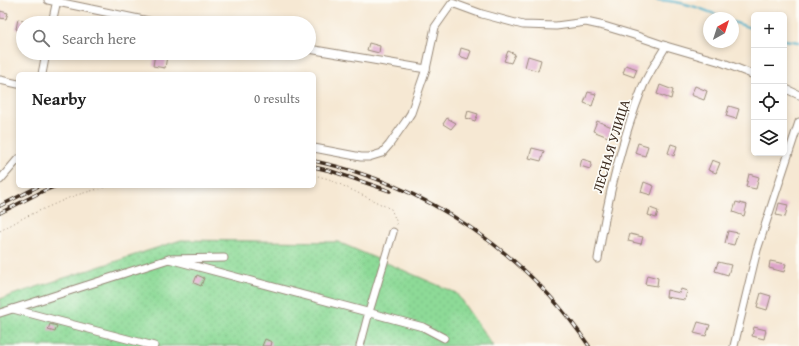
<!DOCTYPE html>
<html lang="en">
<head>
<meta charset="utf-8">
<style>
	body { margin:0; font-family:"Gentium Book Plus",serif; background:#f6f6f6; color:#222 }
	.controls { position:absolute; right:12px; top:12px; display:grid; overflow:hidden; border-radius:6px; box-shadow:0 2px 6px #0003 }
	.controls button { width:36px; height:36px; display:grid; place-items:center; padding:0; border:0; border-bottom:1px solid #e0e0e0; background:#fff; color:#222; font:20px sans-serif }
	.compass { position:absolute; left:703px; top:12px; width:36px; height:36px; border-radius:50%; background:#fff; box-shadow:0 2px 6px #0003; rotate:39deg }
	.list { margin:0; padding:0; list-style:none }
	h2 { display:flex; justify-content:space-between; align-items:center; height:52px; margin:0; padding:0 16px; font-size:17px }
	h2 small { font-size:13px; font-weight:400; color:#767676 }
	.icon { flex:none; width:22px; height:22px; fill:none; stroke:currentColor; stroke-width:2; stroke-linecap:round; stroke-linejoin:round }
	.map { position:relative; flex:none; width:799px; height:346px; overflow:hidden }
	.search { position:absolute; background:#fff; box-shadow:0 2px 6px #0003; left:16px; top:16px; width:300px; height:44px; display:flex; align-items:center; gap:10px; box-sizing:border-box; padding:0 14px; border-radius:22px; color:#767676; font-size:15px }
	.panel { position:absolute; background:#fff; box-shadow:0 2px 6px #0003; left:16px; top:72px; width:300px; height:116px; border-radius:6px }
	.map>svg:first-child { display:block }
	.park { fill:url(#park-dots); stroke:#64825a }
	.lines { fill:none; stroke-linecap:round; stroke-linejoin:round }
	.stream { stroke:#4eb2cd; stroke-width:2 }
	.building { fill:#dea5ca }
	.minor-casing { stroke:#988978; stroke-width:9 }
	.path { stroke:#988978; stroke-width:1; stroke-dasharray:1 3; stroke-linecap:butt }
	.minor { stroke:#fff; stroke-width:7 }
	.rail-casing { stroke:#3b2a1e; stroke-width:3.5 }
	.rail { stroke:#fdfcf7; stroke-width:2; stroke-dasharray:6; stroke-linecap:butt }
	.labels { text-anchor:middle; stroke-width:3.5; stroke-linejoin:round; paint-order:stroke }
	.street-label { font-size:14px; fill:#3b2a1e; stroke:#fdfcf7 }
</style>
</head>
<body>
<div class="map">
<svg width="799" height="346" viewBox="0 0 799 346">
	<defs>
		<pattern id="park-dots" width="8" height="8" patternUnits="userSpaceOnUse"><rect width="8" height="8" fill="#8dda97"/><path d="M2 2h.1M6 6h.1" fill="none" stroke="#7bbb82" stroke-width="1.8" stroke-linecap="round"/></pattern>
	</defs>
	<rect width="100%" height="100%" fill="#fdfcf7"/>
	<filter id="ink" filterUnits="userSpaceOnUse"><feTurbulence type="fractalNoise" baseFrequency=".025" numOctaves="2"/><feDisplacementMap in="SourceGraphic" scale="8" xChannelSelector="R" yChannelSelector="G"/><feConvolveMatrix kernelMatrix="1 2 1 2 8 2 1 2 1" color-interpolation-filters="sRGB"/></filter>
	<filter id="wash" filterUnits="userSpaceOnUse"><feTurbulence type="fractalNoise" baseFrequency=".012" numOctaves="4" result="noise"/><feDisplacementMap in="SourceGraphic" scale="16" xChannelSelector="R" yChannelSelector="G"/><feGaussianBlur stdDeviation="0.9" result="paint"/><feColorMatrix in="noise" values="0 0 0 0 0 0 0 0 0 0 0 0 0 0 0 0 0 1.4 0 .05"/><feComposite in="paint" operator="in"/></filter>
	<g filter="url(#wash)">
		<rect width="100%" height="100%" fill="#f6e8d3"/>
		<!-- park -->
		<path class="park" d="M181 240 338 242 456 293 493 346H0V299Z"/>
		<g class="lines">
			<!-- stream -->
			<g class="stream">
				<path d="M656 0C683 1 700 8 725 18"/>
				<path d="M733 22 754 29"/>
				<path d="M784 40 799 42"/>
			</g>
		</g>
		<g id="blocks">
			<!-- building -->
			<g class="building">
				<path d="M0 11 8 13 6 19 0 18Z"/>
				<path d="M18 19 23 20V31L16 29Z"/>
				<path d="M369 43 380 46 379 53 367 50Z"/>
				<path d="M461 48 471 51 468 59 459 56Z"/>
				<path d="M508 51 515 54 511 63 504 61Z"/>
				<path d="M155 54 167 56 165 68 153 66Z"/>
				<path d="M528 56 541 60 538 71 525 67Z"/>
				<path d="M626 65 637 69 634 77 623 73Z"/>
				<path d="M660 85 673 90 671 99 657 94Z"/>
				<path d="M695 86 707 91 704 100 691 95Z"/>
				<path d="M588 92 596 94 592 106 584 103Z"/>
				<path d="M729 106 739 109 736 119 726 116Z"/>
				<path d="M468 111 478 114 475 121 466 118Z"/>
				<path d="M447 118 456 123 451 129 443 124Z"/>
				<path d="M597 121 612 127 608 137 593 131Z"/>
				<path d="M638 143 648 146 645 156 635 153Z"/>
				<path d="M671 144 677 146 674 156 668 153Z"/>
				<path d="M532 148 544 151 541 161 529 158Z"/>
				<path d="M582 159 592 162 590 169 580 166Z"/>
				<path d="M712 160 720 163 716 173 708 170Z"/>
				<path d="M749 174 759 177 756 189 746 187Z"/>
				<path d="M644 182 654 186 651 195 641 192Z"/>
				<path d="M736 202 747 205 744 216 733 212Z"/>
				<path d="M779 203 788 205 785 217 776 215Z"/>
				<path d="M650 208 658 211 656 218 648 215Z"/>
				<path d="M728 231 738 233 734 245 725 243Z"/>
				<path d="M630 234 643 237 641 244 628 241Z"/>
				<path d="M770 261 786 264 784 272 769 268Z"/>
				<path d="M718 262 731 265 728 275 715 271Z"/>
				<path d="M197 275 204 278 201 286 194 283Z"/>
				<path d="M647 275 658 278 657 286 645 284Z"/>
				<path d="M681 289 687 291 685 300 666 297 667 290 680 293Z"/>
				<path d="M761 293 771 296 767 310 757 307Z"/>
				<path d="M698 322 710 325 706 336 694 333Z"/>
				<path d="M50 324 57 326 55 332 48 330Z"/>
				<path d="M754 327 766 330 764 339 752 336Z"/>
				<path d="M265 339 272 342 271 346H262Z"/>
			</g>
		</g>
	</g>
	<g filter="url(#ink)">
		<use href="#blocks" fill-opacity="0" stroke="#988978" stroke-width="1"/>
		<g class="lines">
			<!-- minor casing -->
			<g class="minor-casing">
				<g id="minor">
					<path d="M48 0 158 23"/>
					<path d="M52 23 57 0"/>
					<path d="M309 49 426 69"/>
					<path d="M42 74 46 53"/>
					<path d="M0 80 18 84"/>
					<path d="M784 88 799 95"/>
					<path d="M314 148 361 157H369L382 153 389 145 406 121 411 113 426 69 435 27 452 3 482 14 523 25 556 26 586 22 604 26 634 35 666 46 721 62 754 75"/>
					<path d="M0 180 18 159"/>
					<path d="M169 259 423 327 444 338"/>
					<path d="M598 259C607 200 621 142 643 86 649 73 658 59 666 46"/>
					<path d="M13 309 154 346"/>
					<path d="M0 313 169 259 224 258"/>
					<path d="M360 346 369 312 393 232"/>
					<path d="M734 346 757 250 799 122"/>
				</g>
			</g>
			<!-- path -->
			<g class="path">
				<path d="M314 175 329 179 391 209 397 223 396 226"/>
				<path d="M0 231 23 218 73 196 109 186"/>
			</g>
			<!-- minor -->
			<use href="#minor" class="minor"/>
			<!-- rail casing -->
			<g class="rail-casing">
				<g id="rail">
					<path d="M314 161C425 184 526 252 589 346"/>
					<path d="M314 167 331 171 390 191"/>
					<path d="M0 206 39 186"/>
					<path d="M0 213 43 191 56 186"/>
				</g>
			</g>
			<!-- rail -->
			<use href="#rail" class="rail"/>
		</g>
	</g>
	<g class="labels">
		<!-- street labels -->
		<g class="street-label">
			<text transform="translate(611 146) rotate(-73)" y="5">ЛЕСНАЯ УЛИЦА</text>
		</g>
	</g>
</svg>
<div class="controls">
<button>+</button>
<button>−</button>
<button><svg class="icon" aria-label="locate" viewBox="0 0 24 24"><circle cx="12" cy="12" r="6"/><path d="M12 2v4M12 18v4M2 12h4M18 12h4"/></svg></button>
<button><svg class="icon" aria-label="layers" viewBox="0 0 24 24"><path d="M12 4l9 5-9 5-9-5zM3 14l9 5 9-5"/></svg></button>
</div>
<svg class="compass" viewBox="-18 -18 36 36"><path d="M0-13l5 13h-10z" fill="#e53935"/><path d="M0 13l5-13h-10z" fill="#767676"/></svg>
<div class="search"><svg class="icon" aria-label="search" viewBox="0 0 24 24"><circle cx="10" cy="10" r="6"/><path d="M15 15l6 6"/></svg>Search here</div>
<section class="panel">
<h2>Nearby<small>0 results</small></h2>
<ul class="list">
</ul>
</section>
</div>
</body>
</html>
